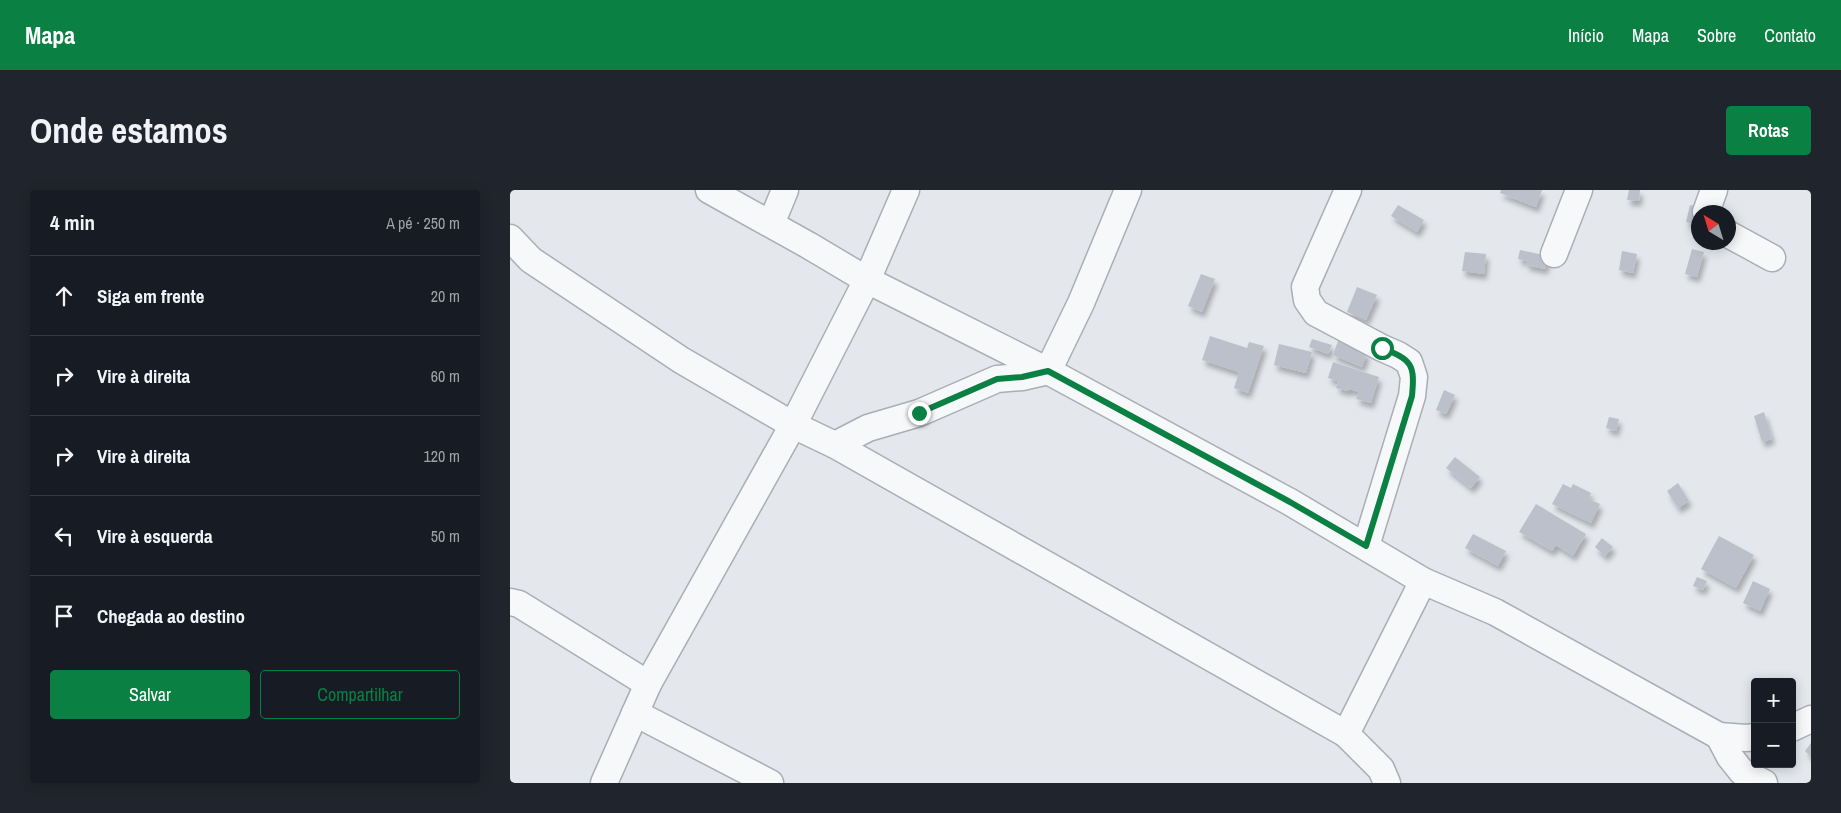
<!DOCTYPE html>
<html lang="pt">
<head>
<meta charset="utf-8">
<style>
	body { margin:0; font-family:"Archivo Narrow",sans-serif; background:#20242c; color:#f1f3f6 }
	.controls { position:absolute; right:15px; bottom:15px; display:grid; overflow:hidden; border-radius:5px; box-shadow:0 2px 12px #0003 }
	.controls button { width:45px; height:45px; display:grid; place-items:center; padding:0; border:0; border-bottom:1px solid #363941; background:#171b24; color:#f1f3f6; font:25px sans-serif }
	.compass { position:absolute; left:1181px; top:15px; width:45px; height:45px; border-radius:50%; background:#171b24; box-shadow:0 2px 12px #0003; rotate:322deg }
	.stop { position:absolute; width:15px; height:15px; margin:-11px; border:4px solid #0b8043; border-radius:50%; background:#fff }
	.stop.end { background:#0b8043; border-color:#fff; box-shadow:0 1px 5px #0008 }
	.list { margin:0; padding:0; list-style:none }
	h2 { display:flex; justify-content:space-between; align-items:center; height:65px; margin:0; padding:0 20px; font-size:21px }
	h2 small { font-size:16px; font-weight:400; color:#9ea1a6 }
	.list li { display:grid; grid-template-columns:32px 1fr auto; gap:15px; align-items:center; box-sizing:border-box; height:80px; padding:0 20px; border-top:1px solid #363941 }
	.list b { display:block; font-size:19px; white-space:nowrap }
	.list em { font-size:16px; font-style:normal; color:#9ea1a6 }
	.actions { display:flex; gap:10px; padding:15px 20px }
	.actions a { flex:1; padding:11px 0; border:1px solid #0b8043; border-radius:5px; text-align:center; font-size:18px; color:#0b8043 }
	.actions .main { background:#0b8043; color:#fff }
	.icon { flex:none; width:28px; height:28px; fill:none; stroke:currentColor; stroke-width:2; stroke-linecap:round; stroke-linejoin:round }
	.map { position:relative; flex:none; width:1301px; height:593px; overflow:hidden; border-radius:5px }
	header { display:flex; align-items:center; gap:30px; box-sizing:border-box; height:70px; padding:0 25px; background:#0b8043; color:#fff }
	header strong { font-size:24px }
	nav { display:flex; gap:28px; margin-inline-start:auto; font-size:18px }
	.intro { display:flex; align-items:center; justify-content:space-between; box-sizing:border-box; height:120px; padding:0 30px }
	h1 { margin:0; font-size:35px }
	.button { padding:12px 22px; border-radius:5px; background:#0b8043; color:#fff; font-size:18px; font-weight:700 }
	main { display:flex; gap:30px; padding:0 30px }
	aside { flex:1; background:#171b24; border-radius:5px; box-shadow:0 2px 12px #0003 }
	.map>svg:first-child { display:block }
	.building { fill:#bbc0ca; filter:url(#shadow) }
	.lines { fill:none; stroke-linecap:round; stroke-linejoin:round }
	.minor-casing { stroke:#a9aeb7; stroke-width:29 }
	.minor { stroke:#f7f8fa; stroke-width:26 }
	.route { stroke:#0b8043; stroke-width:6 }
</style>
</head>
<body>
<header>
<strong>Mapa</strong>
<nav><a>Início</a><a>Mapa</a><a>Sobre</a><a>Contato</a></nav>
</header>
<div class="intro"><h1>Onde estamos</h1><a class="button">Rotas</a></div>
<main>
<aside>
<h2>4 min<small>A pé · 250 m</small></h2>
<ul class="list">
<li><svg class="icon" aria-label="ahead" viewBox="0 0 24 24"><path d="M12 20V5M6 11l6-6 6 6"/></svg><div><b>Siga em frente</b></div><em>20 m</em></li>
<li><svg class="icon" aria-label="right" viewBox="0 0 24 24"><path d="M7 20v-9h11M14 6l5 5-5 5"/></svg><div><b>Vire à direita</b></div><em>60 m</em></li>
<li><svg class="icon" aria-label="right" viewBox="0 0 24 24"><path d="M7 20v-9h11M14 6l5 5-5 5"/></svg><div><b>Vire à direita</b></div><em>120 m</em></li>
<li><svg class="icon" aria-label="left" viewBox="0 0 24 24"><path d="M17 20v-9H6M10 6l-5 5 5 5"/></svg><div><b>Vire à esquerda</b></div><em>50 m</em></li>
<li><svg class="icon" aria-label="arrive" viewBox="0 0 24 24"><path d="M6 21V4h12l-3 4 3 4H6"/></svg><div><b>Chegada ao destino</b></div></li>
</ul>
<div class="actions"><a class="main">Salvar</a><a>Compartilhar</a></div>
</aside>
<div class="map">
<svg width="1301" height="593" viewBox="0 0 1301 593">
	<defs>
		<filter id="shadow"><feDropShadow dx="3" dy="5.5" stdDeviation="2.5" flood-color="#0004"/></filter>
	</defs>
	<rect width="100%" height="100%" fill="#e4e7ec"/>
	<!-- building -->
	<g class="building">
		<path d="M991 0H1032L1026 17 990 3Z"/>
		<path d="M1119 0H1130L1129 11 1117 10Z"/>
		<path d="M888 15 914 30 907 42 881 26Z"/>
		<path d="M1180 15 1188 17 1184 34 1176 32Z"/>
		<path d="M1182 59 1194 62 1187 87 1175 84Z"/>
		<path d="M1010 60 1038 66 1035 79 1016 75 1017 71 1008 69Z"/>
		<path d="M1112 61 1127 64 1123 83 1109 80Z"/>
		<path d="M955 62 976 64 974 84 952 81Z"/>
		<path d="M691 84 705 89 692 122 678 116Z"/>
		<path d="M847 97 867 105 856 130 837 122Z"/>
		<path d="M700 146 737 158 739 152 754 156 738 203 724 198 729 182 692 170Z"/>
		<path d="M802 149 822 155 818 164 799 157Z"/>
		<path d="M828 151 857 163 852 177 823 165Z"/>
		<path d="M769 154 802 162 796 183 764 175Z"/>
		<path d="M823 172 869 187 861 213 846 209 849 202 839 199 838 201 826 198 828 191 818 188Z"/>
		<path d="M934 200 945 205 936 224 926 220Z"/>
		<path d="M1254 222 1262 249 1252 252 1244 226Z"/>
		<path d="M1099 227 1109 229 1106 241 1096 238Z"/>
		<path d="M945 267 970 287 961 298 936 278Z"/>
		<path d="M1168 293 1179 311 1168 318 1157 301Z"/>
		<path d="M1053 294 1061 298 1063 294 1081 303 1079 309 1090 314 1081 333 1042 314Z"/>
		<path d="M1026 314 1076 344 1063 366 1046 355 1042 361 1009 342Z"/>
		<path d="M963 344 996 361 988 376 955 358Z"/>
		<path d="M1209 346 1244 365 1226 398 1191 379Z"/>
		<path d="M1092 348 1103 357 1095 366 1085 357Z"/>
		<path d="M1187 387 1197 391 1193 400 1183 396Z"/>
		<path d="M1243 391 1260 399 1250 421 1233 413Z"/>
		<path d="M1301 553V567L1295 561Z"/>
	</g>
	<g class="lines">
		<!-- minor casing -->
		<g class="minor-casing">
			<g id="minor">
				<path d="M199 0 298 55 357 90 538 181 780 312 913 391 985 422 1209 546 1236 548 1245 547"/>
				<path d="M838 0 795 97 797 110 806 123 872 158 888 165 899 172 904 187 902 206 856 356"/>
				<path d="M1196 22 1204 0"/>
				<path d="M261 34 275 0"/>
				<path d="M1218 44 1262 68"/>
				<path d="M0 48 21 70 171 170 283 235 325 255 358 238 409 223 487 189 512 187 538 181 571 113 618 0"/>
				<path d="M1044 64 1069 0"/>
				<path d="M325 255 836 544 913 391"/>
				<path d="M0 412 9 414 138 494 94 593"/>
				<path d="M138 494 283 235 357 90 396 0"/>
				<path d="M125 523 260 593"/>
				<path d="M1282 538 1301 529"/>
				<path d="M836 544 871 579 877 593"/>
				<path d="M1209 546 1220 567 1232 582 1254 593"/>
			</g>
		</g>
		<!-- minor -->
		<use href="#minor" class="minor"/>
	</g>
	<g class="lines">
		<!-- route -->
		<path class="route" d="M409 223 487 189 512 187 538 181 780 312 856 356 902 206C905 174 902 170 872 158"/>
	</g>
</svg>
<div class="controls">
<button>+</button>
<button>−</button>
</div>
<svg class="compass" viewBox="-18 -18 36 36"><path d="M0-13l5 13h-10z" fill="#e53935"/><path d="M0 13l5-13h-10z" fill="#9ea1a6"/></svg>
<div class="stop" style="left:872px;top:158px"></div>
<div class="stop end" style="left:409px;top:223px"></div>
</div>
</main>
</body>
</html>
